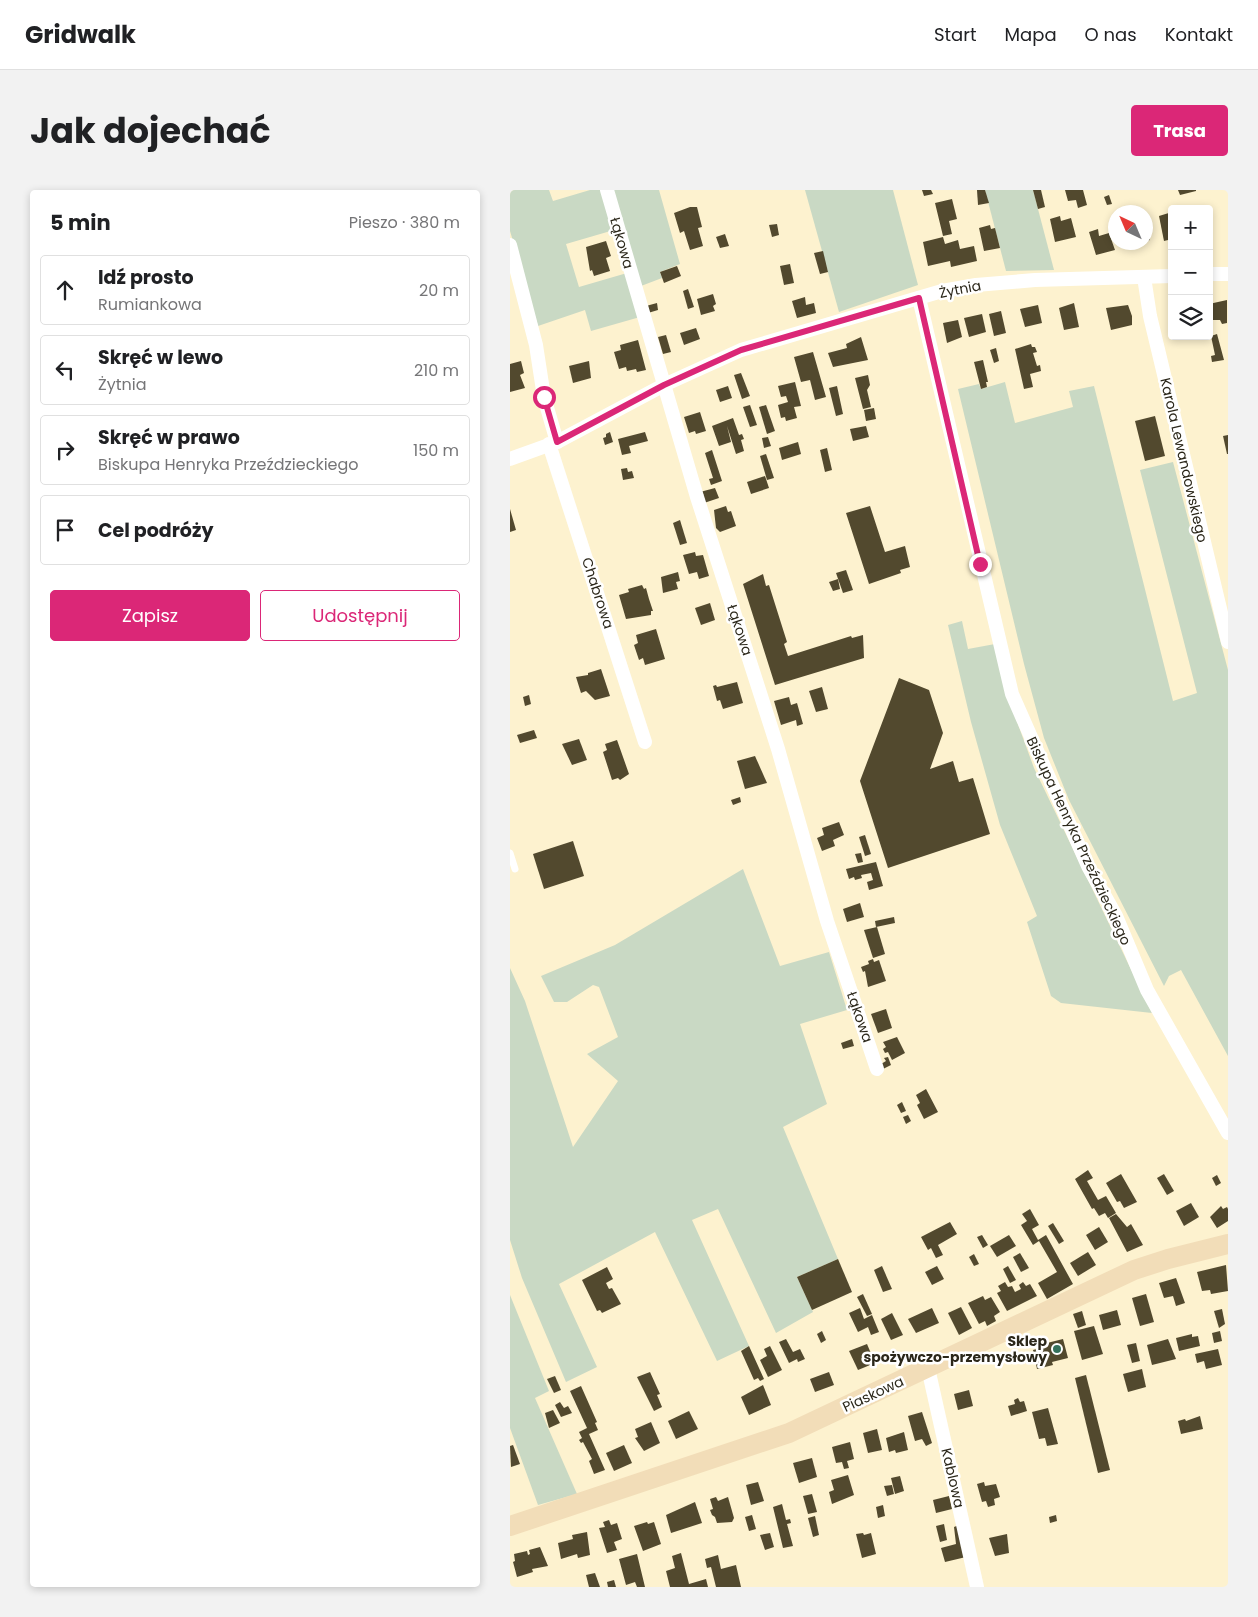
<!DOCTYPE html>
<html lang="pl">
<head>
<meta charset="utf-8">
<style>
	body { margin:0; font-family:Poppins,sans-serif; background:#f2f2f2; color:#202124 }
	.controls { position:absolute; right:15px; top:15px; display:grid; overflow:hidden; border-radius:5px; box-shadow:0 2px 8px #0003 }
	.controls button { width:45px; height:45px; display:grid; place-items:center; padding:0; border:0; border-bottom:1px solid #e0e0e0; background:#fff; color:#202124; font:25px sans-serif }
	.compass { position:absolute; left:598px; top:15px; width:45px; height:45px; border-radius:50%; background:#fff; box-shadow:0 2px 8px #0003; rotate:316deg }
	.stop { position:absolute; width:15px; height:15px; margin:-11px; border:4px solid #db2777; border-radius:50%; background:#fff }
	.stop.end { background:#db2777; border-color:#fff; box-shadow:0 1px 5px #0008 }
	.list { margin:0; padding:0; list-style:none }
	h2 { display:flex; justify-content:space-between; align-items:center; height:65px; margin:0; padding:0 20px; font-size:21px }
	h2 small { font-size:16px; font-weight:400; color:#757577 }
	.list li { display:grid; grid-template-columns:32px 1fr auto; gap:15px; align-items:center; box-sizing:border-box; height:70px; margin:0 10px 10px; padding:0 10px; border:1px solid #e0e0e0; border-radius:5px }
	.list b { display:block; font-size:19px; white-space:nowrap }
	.list p { margin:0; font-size:16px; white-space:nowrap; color:#757577 }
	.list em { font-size:16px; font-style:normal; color:#757577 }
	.actions { display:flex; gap:10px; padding:15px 20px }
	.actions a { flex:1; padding:11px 0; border:1px solid #db2777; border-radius:5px; text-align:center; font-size:18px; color:#db2777 }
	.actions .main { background:#db2777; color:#fff }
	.icon { flex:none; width:28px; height:28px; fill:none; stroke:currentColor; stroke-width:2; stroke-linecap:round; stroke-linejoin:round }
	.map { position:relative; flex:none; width:718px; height:1397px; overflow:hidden; border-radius:5px }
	header { display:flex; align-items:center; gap:30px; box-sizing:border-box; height:70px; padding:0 25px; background:#fff; border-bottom:1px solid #e0e0e0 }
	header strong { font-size:24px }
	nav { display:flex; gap:28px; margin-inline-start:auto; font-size:18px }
	.intro { display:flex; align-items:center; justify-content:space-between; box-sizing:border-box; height:120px; padding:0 30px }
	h1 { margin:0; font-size:35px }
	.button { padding:12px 22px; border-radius:5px; background:#db2777; color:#fff; font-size:18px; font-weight:700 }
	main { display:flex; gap:30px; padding:0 30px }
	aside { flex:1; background:#fff; border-radius:5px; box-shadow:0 2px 8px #0003 }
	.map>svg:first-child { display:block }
	.green { fill:#c9d9c4 }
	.building { fill:#52492e }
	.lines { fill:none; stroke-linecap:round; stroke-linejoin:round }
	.lane { stroke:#fff; stroke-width:7 }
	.street { stroke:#fff; stroke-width:14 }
	.secondary { stroke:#f2ddb8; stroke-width:20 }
	.route { stroke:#db2777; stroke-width:6 }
	.poi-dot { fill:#34715c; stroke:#fff; stroke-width:2 }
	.labels { text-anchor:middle; stroke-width:5; stroke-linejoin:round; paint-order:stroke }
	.street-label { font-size:14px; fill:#2b271a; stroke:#fff }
	.poi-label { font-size:14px; font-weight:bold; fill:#2b271a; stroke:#fff; text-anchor:end }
</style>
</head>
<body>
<header>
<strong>Gridwalk</strong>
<nav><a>Start</a><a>Mapa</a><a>O nas</a><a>Kontakt</a></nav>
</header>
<div class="intro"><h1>Jak dojechać</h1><a class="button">Trasa</a></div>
<main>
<aside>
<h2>5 min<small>Pieszo · 380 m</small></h2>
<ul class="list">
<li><svg class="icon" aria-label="ahead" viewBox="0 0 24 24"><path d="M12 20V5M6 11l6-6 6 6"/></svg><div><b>Idź prosto</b><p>Rumiankowa</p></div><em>20 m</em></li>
<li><svg class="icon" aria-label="left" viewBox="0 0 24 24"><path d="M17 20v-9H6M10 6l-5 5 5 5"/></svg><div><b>Skręć w lewo</b><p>Żytnia</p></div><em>210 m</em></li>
<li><svg class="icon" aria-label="right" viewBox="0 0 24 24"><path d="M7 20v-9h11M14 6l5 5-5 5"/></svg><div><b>Skręć w prawo</b><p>Biskupa Henryka Przeździeckiego</p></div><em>150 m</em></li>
<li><svg class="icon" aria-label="arrive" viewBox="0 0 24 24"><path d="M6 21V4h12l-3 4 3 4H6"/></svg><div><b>Cel podróży</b></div></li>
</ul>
<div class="actions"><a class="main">Zapisz</a><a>Udostępnij</a></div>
</aside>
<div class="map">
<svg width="718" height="1397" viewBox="0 0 718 1397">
	<rect width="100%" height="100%" fill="#fdf2cf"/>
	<!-- green -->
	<g class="green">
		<path d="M0 0H39L43 11 80 0H93L104 40 56 54 69 97 117 83 130 127 81 141 75 120 28 136 0 41Z"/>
		<path d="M102 0H149L170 74 150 82 152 88 131 96Z"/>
		<path d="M295 0H383L408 95 329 122Z"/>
		<path d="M475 0H523L544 80 496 81Z"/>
		<path d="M495 192 505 233 563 217 559 201 584 196 663 511 687 503 630 280 663 272 718 480V866L671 780 659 786 654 796 559 610 534 548 514 474 448 199 469 194 471 199Z"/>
		<path d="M452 431 458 459 485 454 502 518 524 578 642 823 551 813 541 806 517 732 527 726 490 635 461 532 438 435Z"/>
		<path d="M233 679 270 776 319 762 337 820 290 834 317 914 273 937 328 1069 287 1087 303 1122 266 1143 208 1019 182 1030 239 1156 207 1171 145 1042 49 1094 87 1177 56 1192 12 1088 0 1050V778L15 811 63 957 108 891 77 864 108 847 89 797 83 795 57 812H44L31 786 105 755Z"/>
		<path d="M0 1105 39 1201 25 1208 67 1304 28 1315 0 1238Z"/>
	</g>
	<!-- building -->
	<g class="building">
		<path d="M412 0H421L423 4 414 6Z"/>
		<path d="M467 0H475L479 13 468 15Z"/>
		<path d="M523 0H531L535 17 528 19Z"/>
		<path d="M555 0H573L577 15 568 18 566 10 558 11Z"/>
		<path d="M668 0H686V1L670 5Z"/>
		<path d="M599 5 602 14 597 15 594 7Z"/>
		<path d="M442 9 447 29 439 31 442 44 433 46 425 13Z"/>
		<path d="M180 17H187L192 37 188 38 193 56 180 60 174 41 170 43 164 23Z"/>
		<path d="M662 22V49L654 51 649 26Z"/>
		<path d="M550 26 551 31 561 28 566 47 545 52 540 29Z"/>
		<path d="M267 34 269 45 262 47 259 35Z"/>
		<path d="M480 35 481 39 485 38 490 58 474 61 469 38Z"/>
		<path d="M636 35 640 50 636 51Z"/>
		<path d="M588 39 589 46 599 43 605 60 586 65 579 42Z"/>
		<path d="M215 44 219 56 210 58 206 47Z"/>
		<path d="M433 47 435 54 448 50 450 59 464 56 467 71 441 77 440 71 418 76 413 52Z"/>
		<path d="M96 51 101 66 96 68 100 81 84 86 82 80 80 81 76 57Z"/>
		<path d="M313 61 318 82 310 84 304 63Z"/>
		<path d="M280 74 284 93 274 95 270 76Z"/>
		<path d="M167 76 171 86 154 93 150 82Z"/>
		<path d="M178 99 184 117 178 119 173 101Z"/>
		<path d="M203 104 206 114 203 116 205 121 191 125 187 109Z"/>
		<path d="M295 107 296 115 304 113 306 123 287 128 282 111Z"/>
		<path d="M717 110V133L712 134 710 130H699V114Z"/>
		<path d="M147 113 148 120 138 123 136 116Z"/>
		<path d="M564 113 569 137 554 140 549 118Z"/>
		<path d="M528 115 532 133 515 137 510 119Z"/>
		<path d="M618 115 622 126V135L601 140 596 118Z"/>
		<path d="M491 121 496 143 484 146 479 124Z"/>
		<path d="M472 124 476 142 459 147 454 128Z"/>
		<path d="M448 130 452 147 437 153 433 133Z"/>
		<path d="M186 138 190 149 174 155 170 143Z"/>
		<path d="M707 144 714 170 702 172 701 166 705 165 701 146Z"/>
		<path d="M156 145 161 162 153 164 148 147Z"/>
		<path d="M351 147 358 170 323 177 318 163 337 158 336 154Z"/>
		<path d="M128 150 136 180 127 182 126 179 117 181 116 177 109 179 104 162 111 160 110 155Z"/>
		<path d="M521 154 522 157H525L527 162 523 163 527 176 530 175 531 181 520 184 523 197 514 199 505 159Z"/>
		<path d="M486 158 489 171 484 173 480 160Z"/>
		<path d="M303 162 316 207 305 210 300 190 291 192 284 167Z"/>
		<path d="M473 170 478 192H476L477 197 471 199 464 172Z"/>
		<path d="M11 171 14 183 10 185 15 198 0 202V174Z"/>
		<path d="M79 171 81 188 63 193 59 176Z"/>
		<path d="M231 183 240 206 232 209 224 185Z"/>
		<path d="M358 185 360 195 357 200 361 217 353 219 345 188Z"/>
		<path d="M285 192 291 216 284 217 287 228 276 231 275 227 271 228 268 215 278 212 276 206 271 207 268 196Z"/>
		<path d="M218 196 222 208 210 212 206 200Z"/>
		<path d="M327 196 333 224 326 226 319 198Z"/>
		<path d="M240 215 247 235 240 237 233 217Z"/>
		<path d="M256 215 265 241 257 244 249 217Z"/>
		<path d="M364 218 366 229 356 231 354 220Z"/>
		<path d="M190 222 196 241 186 244 185 241 179 243 174 227Z"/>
		<path d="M645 226 655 266 635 271 625 231Z"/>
		<path d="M223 228 229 245 232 244 234 249 231 250 234 261 226 264 217 236 221 252 209 256 202 236Z"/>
		<path d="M356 236 359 247 343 251 340 239Z"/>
		<path d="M100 242 103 252 95 255 93 248 96 247V244Z"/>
		<path d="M135 242 138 251 119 256 121 263 112 265 108 249Z"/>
		<path d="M718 245V264H717L713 246Z"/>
		<path d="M258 247 261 256 254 258 252 248Z"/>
		<path d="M288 252 291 264 272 270 269 258Z"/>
		<path d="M317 258 322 280 315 282 310 260Z"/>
		<path d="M202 260 212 291 201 295 199 289 203 288 195 263Z"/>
		<path d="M256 264 264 288 257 290 250 266Z"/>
		<path d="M117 278 118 282 122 281 124 288 113 290 111 279Z"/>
		<path d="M255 286 259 298 241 304 237 292Z"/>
		<path d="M205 298 209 308 194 313 190 302Z"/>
		<path d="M216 316 218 322 221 321 226 336 210 342 206 338 204 320Z"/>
		<path d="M360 316 375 362 395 356 400 377 390 380 391 383 359 394 336 323Z"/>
		<path d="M0 319 6 340 0 342Z"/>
		<path d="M170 330 177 353 170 355 163 333Z"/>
		<path d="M185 362 186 366 193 365 199 386 189 389 187 382 179 384 173 365Z"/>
		<path d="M336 380 343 400 333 403 326 383Z"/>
		<path d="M168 382 170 391 166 392 168 399 153 403 151 387Z"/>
		<path d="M253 384 256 396 259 395 277 452 274 454 278 466 341 446 342 448 353 445 354 468 265 495 233 394Z"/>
		<path d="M328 389 330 399 323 401 319 392Z"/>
		<path d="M132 395 134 399 136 398 139 409 143 421H141V425L116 429 109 405 119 402 118 399Z"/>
		<path d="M200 413 205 430 191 435 185 418Z"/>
		<path d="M146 439 155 469 135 475 133 468 129 470 124 455 128 453 126 445Z"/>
		<path d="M91 479 100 506 85 510 76 501 71 503 66 487 78 485V483Z"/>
		<path d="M389 488 419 500 433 543 420 579 443 571 449 592 463 588 480 644 378 678 350 591Z"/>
		<path d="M227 492 233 513 213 519 210 510 207 511 203 496 206 495 207 497Z"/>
		<path d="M312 497 318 519 306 522 299 501Z"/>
		<path d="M19 505 21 514 15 516 13 507Z"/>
		<path d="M279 507 281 515 287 513 293 534 287 536 286 530 271 535 264 511Z"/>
		<path d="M24 540 27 548 10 553 7 545Z"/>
		<path d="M69 549 77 570 62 575 52 554Z"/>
		<path d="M107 550 119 584 110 590 108 588 102 590 93 562 97 560 95 554Z"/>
		<path d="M245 566 257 593 235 599 227 571Z"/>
		<path d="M230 607 231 612 223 615 221 610Z"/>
		<path d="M329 632 334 645 323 650 325 656 312 661 307 648 314 645 312 638Z"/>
		<path d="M355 645 361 664 355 666 349 647Z"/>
		<path d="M63 651 74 686 34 699 23 664Z"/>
		<path d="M351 663 353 672 348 673 345 664Z"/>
		<path d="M366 672 373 696 359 700 357 692 363 690 361 683 351 685 352 688 345 690 344 687 339 689 336 679Z"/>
		<path d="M350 713 354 727 337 732 333 719Z"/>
		<path d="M384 727 385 733 366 737 365 731Z"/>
		<path d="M367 737 375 764 363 768 354 740Z"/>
		<path d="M363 769 364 772 369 770 376 791 358 797 355 781 353 782 351 777 359 774 358 771Z"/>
		<path d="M376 819 382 838 368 843 361 824Z"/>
		<path d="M387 847 395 863 382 870 378 862 375 863 373 859 376 857 373 852Z"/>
		<path d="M342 849 344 856 333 859 331 853Z"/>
		<path d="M378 867 381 875 373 879 371 874 376 871 374 868Z"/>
		<path d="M416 899 428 922 414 929 407 915 410 913 406 905Z"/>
		<path d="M392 912 396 921 391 923 387 915Z"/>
		<path d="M398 925 401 931 396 934 393 927Z"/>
		<path d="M578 980 583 988 577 991 588 1010 596 1006 606 1023 598 1028 595 1023 589 1026 584 1018 582 1019 565 989Z"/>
		<path d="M611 984 627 1012 614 1018 610 1011 607 1012 596 993Z"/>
		<path d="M654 984 664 1001 657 1005 647 988Z"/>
		<path d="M707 985 711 993 706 996 702 988Z"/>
		<path d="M681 1013 689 1027 674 1036 666 1021Z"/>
		<path d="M711 1016 713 1019 717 1017 718 1019V1031L707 1038 700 1027Z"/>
		<path d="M520 1019 529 1035 522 1039 528 1050 536 1045 563 1094 537 1109 528 1093 547 1082 529 1051 523 1055 511 1035 517 1031 512 1024Z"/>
		<path d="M606 1024 617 1037 621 1034 633 1055 617 1062 599 1028Z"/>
		<path d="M440 1032 447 1044 428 1055 433 1065 426 1068 421 1058 418 1060 411 1047Z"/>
		<path d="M543 1033 554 1051 549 1054 538 1036Z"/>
		<path d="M589 1037 598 1052 585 1060 576 1045Z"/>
		<path d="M472 1045 478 1055 473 1058 467 1047Z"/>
		<path d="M499 1045 506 1056 487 1067 480 1056Z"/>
		<path d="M578 1062 586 1075 568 1086 560 1073Z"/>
		<path d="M510 1063 519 1078 511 1082 503 1067Z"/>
		<path d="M464 1064 469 1074 464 1076 459 1067Z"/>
		<path d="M328 1069 342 1102 302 1120 287 1087Z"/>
		<path d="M716 1075 718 1101 701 1104 700 1100 692 1101 687 1082Z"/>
		<path d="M372 1076 382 1099 373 1102 364 1080Z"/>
		<path d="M427 1076 434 1089 422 1095 415 1082Z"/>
		<path d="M498 1076 506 1090 500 1093 493 1079Z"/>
		<path d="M97 1077 103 1089 96 1093 99 1099 102 1098 111 1114 92 1123 90 1120 87 1121 72 1090Z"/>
		<path d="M666 1088 675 1113 666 1116 663 1106 654 1108 649 1093Z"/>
		<path d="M495 1092 498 1097 502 1096 505 1102 511 1099 509 1095 513 1092 516 1096 520 1094 527 1106 497 1121 487 1103 491 1101 488 1096Z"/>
		<path d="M353 1104 362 1124 357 1126 347 1107Z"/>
		<path d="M636 1104 644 1132 630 1136 622 1108Z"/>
		<path d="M473 1106 475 1110 481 1107 490 1122 484 1126 486 1131 477 1136 475 1131 469 1134 458 1113Z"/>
		<path d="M451 1117 462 1138 449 1145 438 1123Z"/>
		<path d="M350 1118 354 1129 362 1125 369 1142 361 1145 358 1137 348 1142 339 1123Z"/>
		<path d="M422 1118 429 1133 406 1143 398 1129Z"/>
		<path d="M712 1119 715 1134 709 1138 704 1121Z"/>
		<path d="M607 1120 611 1135 593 1140 589 1125Z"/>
		<path d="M572 1121 576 1135 568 1138 563 1124Z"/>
		<path d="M382 1123 393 1145 381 1150 371 1129Z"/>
		<path d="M584 1136 593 1164 572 1170 564 1141Z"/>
		<path d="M312 1141 316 1150 311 1153 307 1144Z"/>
		<path d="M710 1141 712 1151 704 1153 702 1143Z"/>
		<path d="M682 1144V1147L688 1146 690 1156 669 1161 666 1148Z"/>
		<path d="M276 1149 283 1162 290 1159 295 1169 288 1172 287 1169 279 1173 269 1152Z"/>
		<path d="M553 1149 558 1168 542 1172 543 1175 527 1179 523 1160 538 1156 537 1153Z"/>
		<path d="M658 1149 666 1169 642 1175 637 1155Z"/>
		<path d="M626 1153 630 1171 622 1173 617 1155Z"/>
		<path d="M357 1154 365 1173 348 1180 339 1161Z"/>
		<path d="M239 1156 254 1189 250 1191 248 1188 244 1190 231 1161Z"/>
		<path d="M260 1156 272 1180 258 1187 250 1170 257 1166 254 1159Z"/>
		<path d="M708 1159 712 1175 696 1179 694 1171 687 1173 685 1164Z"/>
		<path d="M632 1179 636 1197 618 1202 613 1184Z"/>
		<path d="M140 1182 150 1204 147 1205 152 1217 144 1221 127 1187Z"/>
		<path d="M319 1182 324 1195 305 1202 300 1189Z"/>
		<path d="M576 1185 600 1280 588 1283 565 1188Z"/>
		<path d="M45 1186 51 1200 44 1203 37 1189Z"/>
		<path d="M253 1195 261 1215 239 1225 231 1207Z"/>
		<path d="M71 1196 87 1232 85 1233 88 1240 79 1244 95 1280 84 1284 79 1271 82 1269 73 1252 71 1253 69 1250 72 1248 69 1242 77 1238 60 1201Z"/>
		<path d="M459 1200 463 1216 448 1220 444 1204Z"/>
		<path d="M508 1208 510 1212 514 1211 517 1221 501 1226 498 1216 505 1214 504 1210Z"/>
		<path d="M50 1212 54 1218 58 1216 62 1223 51 1227 45 1215Z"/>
		<path d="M538 1218 548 1254 537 1256 535 1248 529 1249 522 1222Z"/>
		<path d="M43 1220 50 1233 39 1238 35 1223Z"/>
		<path d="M179 1221 188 1239 166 1249 158 1231Z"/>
		<path d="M412 1222 422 1253 416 1256 412 1249 405 1251 398 1226Z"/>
		<path d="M690 1226 693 1239 671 1244 668 1231 675 1229 676 1231Z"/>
		<path d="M141 1232 150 1253 134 1261 125 1248 128 1247 125 1239Z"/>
		<path d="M367 1239 372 1260 358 1263 353 1243Z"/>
		<path d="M394 1242 398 1260 386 1263 385 1260 379 1262 376 1248Z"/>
		<path d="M340 1252 344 1269 337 1271 339 1278 334 1279 332 1272 326 1273 322 1257Z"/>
		<path d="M3 1255 10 1274 1 1277 0 1256Z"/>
		<path d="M114 1255 122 1273 104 1281 96 1263Z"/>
		<path d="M302 1268 307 1287 289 1293 283 1273Z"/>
		<path d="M338 1285 344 1305 322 1314 319 1302 324 1300 321 1290Z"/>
		<path d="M390 1286 394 1301 385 1304 381 1288Z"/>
		<path d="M248 1292 254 1311 241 1315 236 1295Z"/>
		<path d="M474 1292 475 1296 486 1294 490 1307 484 1309 485 1315 478 1317 476 1311 472 1312 467 1294Z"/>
		<path d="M382 1295 384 1304 377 1306 374 1296Z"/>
		<path d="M302 1304 307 1322 298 1324 293 1306Z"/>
		<path d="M439 1306 442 1319 426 1323 423 1310Z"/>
		<path d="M206 1307 208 1311 218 1307 224 1328 222 1332 207 1333 205 1327 202 1325 200 1320 203 1319 200 1309Z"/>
		<path d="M185 1312 192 1333 161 1343 156 1325Z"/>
		<path d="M272 1314 276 1330 280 1329 281 1333 277 1334 283 1356 273 1358 263 1317Z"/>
		<path d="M373 1315 375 1326 368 1328 366 1317Z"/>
		<path d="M242 1325 246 1339 239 1341 235 1327Z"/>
		<path d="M546 1325 547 1331 540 1333 539 1327Z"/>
		<path d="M305 1326 309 1345 303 1347 298 1328Z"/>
		<path d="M99 1330 101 1335 107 1333 112 1349 104 1352 107 1360 97 1363 89 1338 95 1337 93 1332Z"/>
		<path d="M137 1332 138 1334 144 1332 151 1354 133 1361 124 1336Z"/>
		<path d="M434 1334 437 1350 430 1352 426 1336Z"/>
		<path d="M449 1335 456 1367 435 1372 431 1358 446 1354 444 1337Z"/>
		<path d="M77 1342 80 1365 68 1368 67 1364 51 1369 48 1353 63 1349 62 1345Z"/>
		<path d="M260 1343 264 1357 255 1360 250 1345Z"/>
		<path d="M353 1343 354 1345 361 1343 366 1364 352 1368 346 1344Z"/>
		<path d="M497 1344 499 1363 485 1366 479 1348Z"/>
		<path d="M30 1357 38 1376 22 1379 23 1382 7 1387 3 1372 5 1371 4 1364 17 1361 18 1365 20 1364 19 1360Z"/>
		<path d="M171 1363 179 1394 196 1389 198 1397H160L156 1381 165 1378 162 1366Z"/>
		<path d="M127 1364 135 1397H127L125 1392 116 1395 109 1369Z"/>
		<path d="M208 1365 211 1379 226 1375 231 1397H206L201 1377 197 1378 195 1369Z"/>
		<path d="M85 1383 90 1397H79L76 1385Z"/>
		<path d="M104 1390 106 1397H98L97 1392Z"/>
	</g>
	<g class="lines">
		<!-- lane -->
		<path class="lane" d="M0 663 5 679"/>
		<!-- street -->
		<g class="street">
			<path d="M97 0 187 307 268 559 317 731 367 879"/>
			<path d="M0 55 26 155 34 207 47 252"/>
			<path d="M699 84H718"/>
			<path d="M634 87 640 126 718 452"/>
			<path d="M409 108 502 504 578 676 606 726 637 800 718 943"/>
			<path d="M39 254 135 552"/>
			<path d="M0 269 47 252 154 195 231 160 432 101 466 95 525 90 662 86"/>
			<path d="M418 1178 467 1397"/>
		</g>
		<!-- secondary -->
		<path class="secondary" d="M0 1336 279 1243 624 1080 658 1069 718 1054"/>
	</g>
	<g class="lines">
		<!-- route -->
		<path class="route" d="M34 207 47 252 154 195 231 160 409 108 470 374"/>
	</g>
	<!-- markers -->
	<circle class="poi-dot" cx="547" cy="1159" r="5"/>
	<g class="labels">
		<!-- street labels -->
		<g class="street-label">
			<text transform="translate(112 53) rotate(74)" y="5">Łąkowa</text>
			<text transform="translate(450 99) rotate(-11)" y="5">Żytnia</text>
			<text transform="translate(674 270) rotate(77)" y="5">Karola Lewandowskiego</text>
			<text transform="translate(88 403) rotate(72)" y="5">Chabrowa</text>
			<text transform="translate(230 440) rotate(72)" y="5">Łąkowa</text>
			<text transform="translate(569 651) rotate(65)" y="5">Biskupa Henryka Przeździeckiego</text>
			<text transform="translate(350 827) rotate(71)" y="5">Łąkowa</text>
			<text transform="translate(363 1204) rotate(-25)" y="5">Piaskowa</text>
			<text transform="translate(443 1288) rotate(77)" y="5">Kablowa</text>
		</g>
		<!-- poi labels -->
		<g class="poi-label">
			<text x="537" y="1156">Sklep<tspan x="537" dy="16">spożywczo-przemysłowy</tspan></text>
		</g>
	</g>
</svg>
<div class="controls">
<button>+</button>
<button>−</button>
<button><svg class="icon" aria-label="layers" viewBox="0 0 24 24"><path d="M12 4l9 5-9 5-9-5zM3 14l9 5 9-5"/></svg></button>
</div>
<svg class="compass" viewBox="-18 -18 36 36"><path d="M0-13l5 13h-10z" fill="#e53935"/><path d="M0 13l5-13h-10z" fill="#757577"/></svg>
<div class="stop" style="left:34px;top:207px"></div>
<div class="stop end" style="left:470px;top:374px"></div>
</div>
</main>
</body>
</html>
